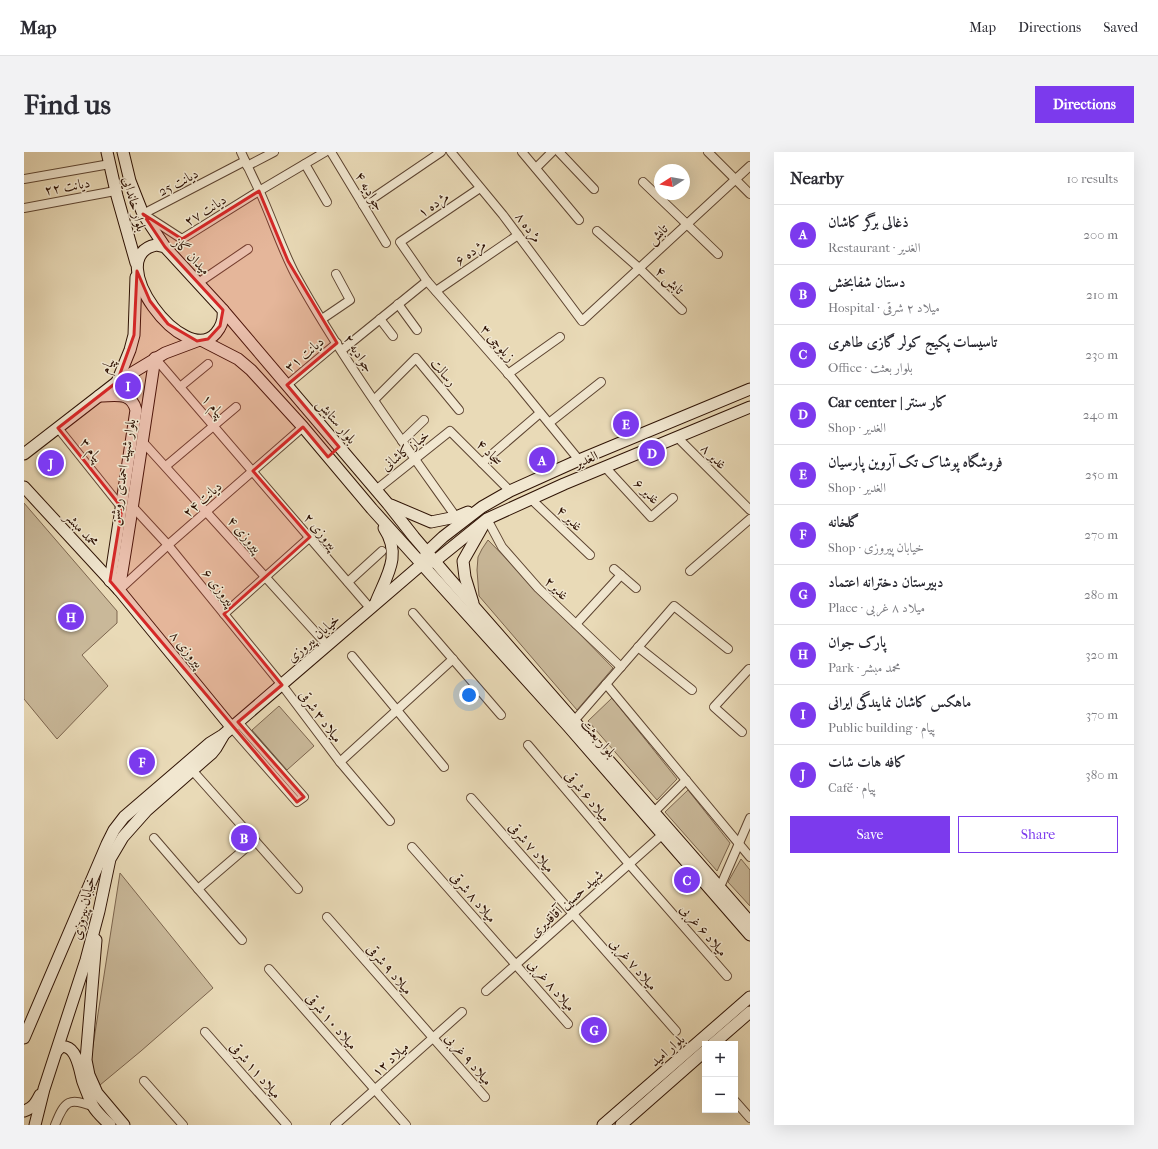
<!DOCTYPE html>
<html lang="en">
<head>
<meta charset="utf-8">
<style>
	body { margin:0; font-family:"IM FELL French Canon",Amiri,serif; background:#f2f2f3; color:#2b2b33 }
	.controls { position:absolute; right:12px; bottom:12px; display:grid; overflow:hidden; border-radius:0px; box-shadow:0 4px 16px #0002 }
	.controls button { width:36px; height:36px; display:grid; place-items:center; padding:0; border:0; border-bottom:1px solid #e1e1e2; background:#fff; color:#2b2b33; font:20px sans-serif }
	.compass { position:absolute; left:630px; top:12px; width:36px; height:36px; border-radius:50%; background:#fff; box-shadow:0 4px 16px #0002; rotate:259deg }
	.you { position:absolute; left:445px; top:543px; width:14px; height:14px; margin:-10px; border:3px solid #fff; border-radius:50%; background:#1a73e8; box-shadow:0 0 0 6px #1a73e833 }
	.badge { display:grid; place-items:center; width:26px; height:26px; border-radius:50%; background:#7c3aed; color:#fff; font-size:13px; font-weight:700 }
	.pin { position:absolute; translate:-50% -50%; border:2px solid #fff; box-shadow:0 1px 4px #0006 }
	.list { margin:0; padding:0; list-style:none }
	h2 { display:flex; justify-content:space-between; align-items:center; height:52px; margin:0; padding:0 16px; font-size:17px }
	h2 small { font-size:13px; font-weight:400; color:#7c7c81 }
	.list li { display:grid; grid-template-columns:26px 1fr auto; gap:12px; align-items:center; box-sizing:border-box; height:60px; padding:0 16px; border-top:1px solid #e1e1e2 }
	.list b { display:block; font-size:15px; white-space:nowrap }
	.list p { margin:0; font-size:13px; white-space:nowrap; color:#7c7c81 }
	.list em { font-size:13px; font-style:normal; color:#7c7c81 }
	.actions { display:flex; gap:8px; padding:12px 16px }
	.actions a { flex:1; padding:9px 0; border:1px solid #7c3aed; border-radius:0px; text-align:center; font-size:14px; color:#7c3aed }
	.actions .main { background:#7c3aed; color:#fff }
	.map { position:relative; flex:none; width:726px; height:973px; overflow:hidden; border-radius:0px }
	header { display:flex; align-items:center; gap:24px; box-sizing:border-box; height:56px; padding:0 20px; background:#fff; border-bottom:1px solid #e1e1e2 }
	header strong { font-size:19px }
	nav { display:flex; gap:22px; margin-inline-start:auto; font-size:14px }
	.intro { display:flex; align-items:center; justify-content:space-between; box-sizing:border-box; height:96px; padding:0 24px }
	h1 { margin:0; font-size:28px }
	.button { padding:10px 18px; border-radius:0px; background:#7c3aed; color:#fff; font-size:14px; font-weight:700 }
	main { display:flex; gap:24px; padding:0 24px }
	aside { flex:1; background:#fff; border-radius:0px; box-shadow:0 4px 16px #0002 }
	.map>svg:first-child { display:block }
	.green { fill:#c9b899; stroke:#7c654e }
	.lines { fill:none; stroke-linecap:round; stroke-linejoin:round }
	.street-casing { stroke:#5d4431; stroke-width:10 }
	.secondary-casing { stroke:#2e1204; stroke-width:13 }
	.street { stroke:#f1e7d0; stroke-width:8 }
	.secondary { stroke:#f1e7d0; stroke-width:11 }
	.marked { fill:#d62828; fill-opacity:0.2; stroke:#d62828; stroke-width:3; stroke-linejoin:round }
	.labels { text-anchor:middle; stroke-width:3; stroke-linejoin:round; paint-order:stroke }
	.street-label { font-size:14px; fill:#2e1204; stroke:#f1e7d0 }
</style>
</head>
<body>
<header>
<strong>Map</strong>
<nav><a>Map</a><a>Directions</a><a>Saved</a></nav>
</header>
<div class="intro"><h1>Find us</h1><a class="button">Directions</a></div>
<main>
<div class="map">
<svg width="726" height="973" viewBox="0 0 726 973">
	<rect width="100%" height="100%" fill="#e9dab7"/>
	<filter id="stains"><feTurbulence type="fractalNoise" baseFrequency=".005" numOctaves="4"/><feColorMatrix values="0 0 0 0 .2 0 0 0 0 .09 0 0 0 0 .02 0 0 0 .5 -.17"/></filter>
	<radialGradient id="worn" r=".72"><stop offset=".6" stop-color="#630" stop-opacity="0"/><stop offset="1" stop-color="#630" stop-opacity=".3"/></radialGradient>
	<!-- green -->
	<g class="green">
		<path d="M0 351 93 459V471L58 503 84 534 33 587 0 547Z"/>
		<path d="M464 388 589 516 553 558 455 444 453 418 454 405 458 397Z"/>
		<path d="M588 546 653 627 633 648 564 569Z"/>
		<path d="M255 554 290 594 263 618 228 578Z"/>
		<path d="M664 638 706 691 693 719 641 660Z"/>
		<path d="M717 707 726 718V754L704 730Z"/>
		<path d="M96 721 189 836 117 899 76 933 66 913Z"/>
	</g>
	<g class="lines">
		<!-- street casing -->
		<g class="street-casing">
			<g id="street">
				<path d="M217 0C223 13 229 26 235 38 248 66 257 95 271 122 318 207 376 286 432 365"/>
				<path d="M307 0 362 91"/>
				<path d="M427 0 479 63 558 169 726 14"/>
				<path d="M498 0 555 68"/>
				<path d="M535 0 570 37"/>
				<path d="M684 0 726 42"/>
				<path d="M281 12 303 50"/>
				<path d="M223 14 250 0"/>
				<path d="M512 16 528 0"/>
				<path d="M0 27 86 12"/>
				<path d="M619 30 694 102"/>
				<path d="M456 36 376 90 403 129 488 226 555 308"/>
				<path d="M339 53 417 0"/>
				<path d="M0 56 91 39"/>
				<path d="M119 62 221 9"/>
				<path d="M121 63 158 87 235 39 301 0"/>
				<path d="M573 79 615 116 658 158"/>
				<path d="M174 131 224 97"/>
				<path d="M412 139 494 83"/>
				<path d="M374 152 393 178"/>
				<path d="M298 167 326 148 312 122"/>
				<path d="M356 167 369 184"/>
				<path d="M318 198 403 129"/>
				<path d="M131 206 346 456"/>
				<path d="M484 222 536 185"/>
				<path d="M263 233 313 191"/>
				<path d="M156 235 184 212"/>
				<path d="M350 248 392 206 435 258"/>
				<path d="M525 271 577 230"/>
				<path d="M34 276 98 356"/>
				<path d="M653 285 726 358"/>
				<path d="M118 289 303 493"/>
				<path d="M378 289 400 268"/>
				<path d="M458 311 516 261"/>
				<path d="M142 314 212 255"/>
				<path d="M581 315 627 365 649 346"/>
				<path d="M352 338 426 279 486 339"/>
				<path d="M507 347 566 403"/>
				<path d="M109 355 144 393 258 533 316 610 366 669"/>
				<path d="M463 367 478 395 514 436 597 515"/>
				<path d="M590 417 612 436"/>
				<path d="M666 419 726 367"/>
				<path d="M324 430 358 399"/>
				<path d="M95 438 144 393 279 275"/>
				<path d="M389 461 477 563"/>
				<path d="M200 462 286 385"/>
				<path d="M552 472 597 423"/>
				<path d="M614 495 668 538"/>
				<path d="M328 504 420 615"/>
				<path d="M582 532 726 705"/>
				<path d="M550 569 650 454 704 497"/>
				<path d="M208 576 273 650 280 645 214 570"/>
				<path d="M718 580 690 555 725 517 726 518"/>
				<path d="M504 593 605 712 703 824"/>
				<path d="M316 610 429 507"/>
				<path d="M168 618 274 737"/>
				<path d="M447 646 652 879"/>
				<path d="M630 660 662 628"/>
				<path d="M130 686 218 788"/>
				<path d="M388 695 544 872"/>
				<path d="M696 735 726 666"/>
				<path d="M174 737 231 688"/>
				<path d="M303 765 461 945"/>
				<path d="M245 817 382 973"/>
				<path d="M462 839 639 682"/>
				<path d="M181 880 263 973"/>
				<path d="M120 929 159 973"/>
				<path d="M711 949 726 966"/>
				<path d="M31 973C41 948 45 945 70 955"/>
				<path d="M311 973 438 860"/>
			</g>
		</g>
		<!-- secondary casing -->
		<g class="secondary-casing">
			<g id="secondary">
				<path d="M83 0 93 44 112 111"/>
				<path d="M99 0 106 29 119 62 141 95"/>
				<path d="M132 93 141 95 199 158C200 166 198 174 192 181 161 218 76 104 132 93Z"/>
				<path d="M199 158 364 352 390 385 425 426 726 770"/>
				<path d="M179 189 214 207 227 218 279 275 348 357 544 574 726 783"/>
				<path d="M93 230 106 198 110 183 112 125"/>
				<path d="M75 244C91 244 107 239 112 258L86 429"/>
				<path d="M0 302 93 230 141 201 173 189"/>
				<path d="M0 335 95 438 208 576"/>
				<path d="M367 353 407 370 432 365 444 360"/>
				<path d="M405 411 411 409 463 367 540 332 726 255"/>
				<path d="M95 438C108 361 119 284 131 206"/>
				<path d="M352 450C363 423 378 403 360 376"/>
				<path d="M449 451 441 425 439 409 460 372"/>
				<path d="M72 788 62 908 65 923 73 941 100 973"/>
				<path d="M0 886 83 692 90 678 100 665 186 591 199 583 398 412 403 400 419 385 458 355 486 339 555 308 726 237"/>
				<path d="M689 892 726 860"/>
				<path d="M34 898C36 895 38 894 42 895 54 898 56 921 59 930 62 938 65 946 69 954 73 961 80 967 86 973"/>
				<path d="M0 959C9 956 12 951 16 943"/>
				<path d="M11 973 20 937 62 808 75 759 86 707 99 685 123 658 188 601 192 596 199 584"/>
				<path d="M579 973 726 845"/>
				<path d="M597 973 681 899"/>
			</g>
		</g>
		<!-- street -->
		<use href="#street" class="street"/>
		<!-- secondary -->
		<use href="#secondary" class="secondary"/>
	</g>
	<!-- marked area -->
	<path class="marked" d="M235 39 264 109 313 191 263 233 315 295 304 305 279 275 229 319 286 385 200 462 258 533 214 570 280 645 273 650 86 429 98 356 34 276 93 230 110 183 113 119 126 149 144 172 173 189 184 187 196 174 199 158 141 95 119 62 158 87Z"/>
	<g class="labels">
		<!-- street labels -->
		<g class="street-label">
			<text transform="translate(154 30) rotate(-28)" y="5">دیانت 25</text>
			<text transform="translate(43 34) rotate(-10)" y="5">دیانت ۲۲</text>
			<text transform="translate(346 39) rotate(59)" y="5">جوادیه ۴</text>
			<text transform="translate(111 52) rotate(75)" y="5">بلوار خاندایی</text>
			<text transform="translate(409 52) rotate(-34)" y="5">مژده ۱</text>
			<text transform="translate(181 58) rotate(-32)" y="5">دیانت ۲۷</text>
			<text transform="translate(505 75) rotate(53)" y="5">مژده ۸</text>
			<text transform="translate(633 82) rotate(-43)" y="5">تابش</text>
			<text transform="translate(446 100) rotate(-35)" y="5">مژده ۶</text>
			<text transform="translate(168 104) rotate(45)" y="5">میدان گاز</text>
			<text transform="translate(646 128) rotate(44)" y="5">تابش ۴</text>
			<text transform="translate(474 191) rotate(49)" y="5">زیلوچی ۳</text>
			<text transform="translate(335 201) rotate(57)" y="5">جوادیه ۲</text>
			<text transform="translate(280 202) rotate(-40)" y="5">دیانت ۳۱</text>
			<text transform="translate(83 213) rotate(-63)" y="5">پیام</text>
			<text transform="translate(420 220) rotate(50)" y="5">رسالت</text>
			<text transform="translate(190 254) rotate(49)" y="5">پیام ۱</text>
			<text transform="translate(313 269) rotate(50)" y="5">بلوار ستایش</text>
			<text transform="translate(68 298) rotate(51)" y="5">پیام ۳</text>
			<text transform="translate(381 298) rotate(-38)" y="5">خباز کاشانی</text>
			<text transform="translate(466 300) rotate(45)" y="5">سجاد ۴</text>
			<text transform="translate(690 304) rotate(45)" y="5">غدیر ۸</text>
			<text transform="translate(562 307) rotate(-23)" y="5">الغدیر</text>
			<text transform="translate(98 320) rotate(-81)" y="5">بلوار شهید احمدی روشن</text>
			<text transform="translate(623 339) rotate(44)" y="5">غدیر ۶</text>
			<text transform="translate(178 347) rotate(-41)" y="5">دیانت ۲۴</text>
			<text transform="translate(546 366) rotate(44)" y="5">غدیر ۴</text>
			<text transform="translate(58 377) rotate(47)" y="5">محمد مبشر</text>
			<text transform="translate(297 379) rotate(49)" y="5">پیروزی ۲</text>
			<text transform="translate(221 382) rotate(48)" y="5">پیروزی ۴</text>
			<text transform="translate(195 435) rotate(51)" y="5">پیروزی ۶</text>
			<text transform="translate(533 436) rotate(44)" y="5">غدیر۲</text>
			<text transform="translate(289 486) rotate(-41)" y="5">خیابان پیروزی</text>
			<text transform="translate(163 497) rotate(50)" y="5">پیروزی ۸</text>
			<text transform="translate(297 564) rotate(53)" y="5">میلاد ۳ شرقی</text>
			<text transform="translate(575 586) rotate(49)" y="5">بلوار بعثت</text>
			<text transform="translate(564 644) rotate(50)" y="5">میلاد ۶ شرقی</text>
			<text transform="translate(508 695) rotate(49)" y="5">میلاد ۷ شرقی</text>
			<text transform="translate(450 745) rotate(49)" y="5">میلاد ۸ شرقی</text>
			<text transform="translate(542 751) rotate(-42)" y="5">شهید حسین آقاقدیری</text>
			<text transform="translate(59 756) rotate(-77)" y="5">خیابان پیروزی</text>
			<text transform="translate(680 778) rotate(49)" y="5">میلاد ۶ غربی</text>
			<text transform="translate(610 812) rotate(49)" y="5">میلاد ۷ غربی</text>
			<text transform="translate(366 817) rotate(49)" y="5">میلاد ۹ شرقی</text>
			<text transform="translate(528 833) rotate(49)" y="5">میلاد ۸ غربی</text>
			<text transform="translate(308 869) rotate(49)" y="5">میلاد ۱۰ شرقی</text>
			<text transform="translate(643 898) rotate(-41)" y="5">بلوار امید</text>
			<text transform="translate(366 907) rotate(-42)" y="5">میلاد ۱۲</text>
			<text transform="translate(445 907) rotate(49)" y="5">میلاد ۹ غربی</text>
			<text transform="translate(232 918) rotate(49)" y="5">میلاد ۱۱ شرقی</text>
		</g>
	</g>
	<rect width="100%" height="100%" filter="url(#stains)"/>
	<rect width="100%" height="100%" fill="url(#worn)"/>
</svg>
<div class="controls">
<button>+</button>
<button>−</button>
</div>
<svg class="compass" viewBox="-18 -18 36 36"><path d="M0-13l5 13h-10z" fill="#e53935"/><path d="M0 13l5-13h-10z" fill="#7c7c81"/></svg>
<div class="you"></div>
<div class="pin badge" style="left:518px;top:308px">A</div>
<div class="pin badge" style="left:220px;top:686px">B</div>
<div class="pin badge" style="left:663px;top:728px">C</div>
<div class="pin badge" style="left:628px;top:301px">D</div>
<div class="pin badge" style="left:602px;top:272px">E</div>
<div class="pin badge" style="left:118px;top:610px">F</div>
<div class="pin badge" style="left:570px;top:878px">G</div>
<div class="pin badge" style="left:47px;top:465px">H</div>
<div class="pin badge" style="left:104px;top:234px">I</div>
<div class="pin badge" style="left:27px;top:311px">J</div>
</div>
<aside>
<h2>Nearby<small>10 results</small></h2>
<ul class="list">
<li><span class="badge">A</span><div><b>ذغالی برگر کاشان</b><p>Restaurant · الغدیر</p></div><em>200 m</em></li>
<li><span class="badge">B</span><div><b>دستان شفابخش</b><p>Hospital · میلاد ۲ شرقی</p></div><em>210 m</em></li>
<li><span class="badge">C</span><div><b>تاسیسات پکیج کولر گازی طاهری</b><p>Office · بلوار بعثت</p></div><em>230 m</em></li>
<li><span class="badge">D</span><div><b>Car center | کار سنتر</b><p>Shop · الغدیر</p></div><em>240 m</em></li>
<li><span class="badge">E</span><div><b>فروشگاه پوشاک تک آروین پارسیان</b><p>Shop · الغدیر</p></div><em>250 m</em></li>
<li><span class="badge">F</span><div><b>گلخانه</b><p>Shop · خیابان پیروزی</p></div><em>270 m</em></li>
<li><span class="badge">G</span><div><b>دبیرستان دخترانه اعتماد</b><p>Place · میلاد ۸ غربی</p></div><em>280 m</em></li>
<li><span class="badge">H</span><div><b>پارک جوان</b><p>Park · محمد مبشر</p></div><em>320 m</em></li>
<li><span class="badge">I</span><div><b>ماهکس کاشان نمایندگی ایرانی</b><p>Public building · پیام</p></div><em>370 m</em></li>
<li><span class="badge">J</span><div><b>کافه هات شات</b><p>Café · پیام</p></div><em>380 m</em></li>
</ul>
<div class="actions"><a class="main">Save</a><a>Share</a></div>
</aside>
</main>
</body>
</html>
